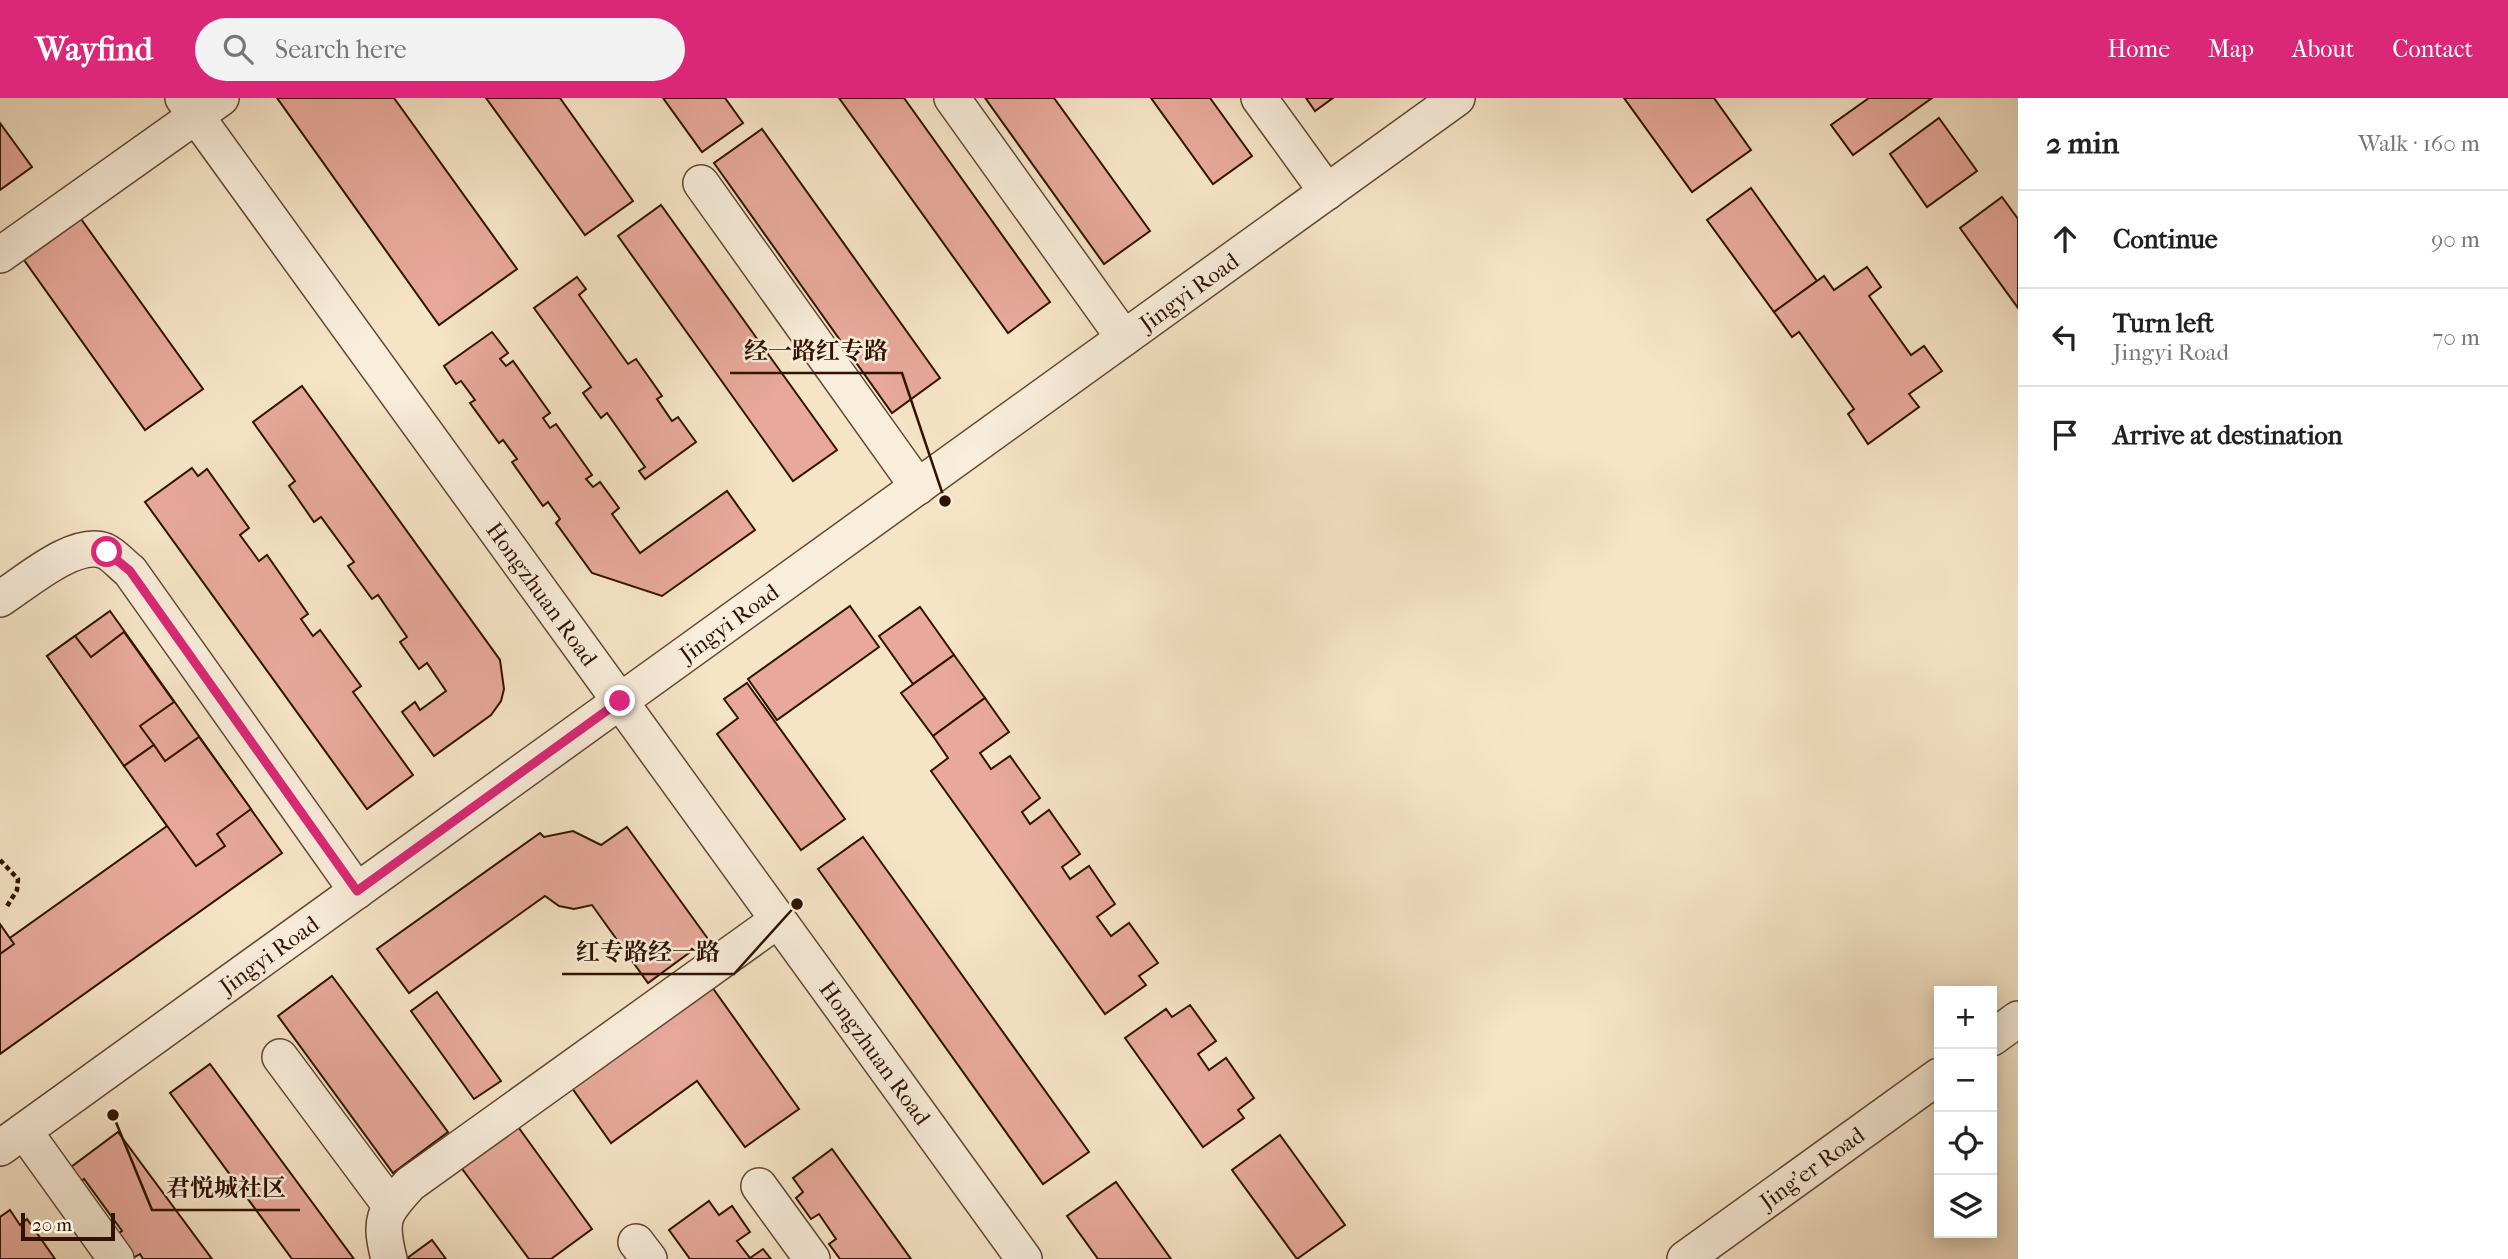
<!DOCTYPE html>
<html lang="en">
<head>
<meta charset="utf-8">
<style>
	body { margin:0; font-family:"IM FELL French Canon","Noto Serif SC",serif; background:#f2f2f2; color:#222 }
	.controls { position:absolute; right:21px; bottom:21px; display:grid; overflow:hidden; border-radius:0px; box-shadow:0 4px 18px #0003 }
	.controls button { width:63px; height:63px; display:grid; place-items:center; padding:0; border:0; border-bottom:2px solid #e0e0e0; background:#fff; color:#222; font:35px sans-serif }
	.scale { position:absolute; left:21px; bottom:18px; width:94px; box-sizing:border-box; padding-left:7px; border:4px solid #301300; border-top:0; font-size:19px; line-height:24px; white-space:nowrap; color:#301300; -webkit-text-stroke:5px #f9eddb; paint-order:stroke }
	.stop { position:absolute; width:21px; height:21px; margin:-16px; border:5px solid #db2777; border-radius:50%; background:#fff }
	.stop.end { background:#db2777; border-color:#fff; box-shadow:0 2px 7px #0008 }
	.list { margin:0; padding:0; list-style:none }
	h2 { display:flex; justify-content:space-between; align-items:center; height:91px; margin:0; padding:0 28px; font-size:30px }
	h2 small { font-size:23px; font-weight:400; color:#767676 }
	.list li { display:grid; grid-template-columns:46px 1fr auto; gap:21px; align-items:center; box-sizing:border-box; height:98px; padding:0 28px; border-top:2px solid #e0e0e0 }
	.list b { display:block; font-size:26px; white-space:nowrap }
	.list p { margin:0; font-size:23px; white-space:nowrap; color:#767676 }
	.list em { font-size:23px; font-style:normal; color:#767676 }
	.icon { flex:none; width:38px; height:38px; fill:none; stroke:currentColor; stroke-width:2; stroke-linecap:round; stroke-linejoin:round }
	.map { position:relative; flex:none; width:2018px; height:1161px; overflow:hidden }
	header { display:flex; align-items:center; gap:42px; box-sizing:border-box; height:98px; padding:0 35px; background:#db2777; color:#fff }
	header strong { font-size:33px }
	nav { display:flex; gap:38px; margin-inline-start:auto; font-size:24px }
	.search { width:490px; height:63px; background:#f2f2f2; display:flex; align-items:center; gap:18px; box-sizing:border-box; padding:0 24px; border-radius:38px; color:#767676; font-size:26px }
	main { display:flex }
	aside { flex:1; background:#fff }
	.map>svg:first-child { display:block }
	.building { fill:#e8a99c; stroke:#301300; stroke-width:2 }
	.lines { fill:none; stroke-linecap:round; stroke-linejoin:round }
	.minor-casing { stroke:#624732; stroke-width:38 }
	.path { stroke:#301300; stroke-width:4.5; stroke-dasharray:5 3.5; stroke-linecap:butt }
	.minor { stroke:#f9eddb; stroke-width:35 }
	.route { stroke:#db2777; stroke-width:9 }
	.labels { text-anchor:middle; stroke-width:5; stroke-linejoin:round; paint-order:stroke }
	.street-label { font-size:23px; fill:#301300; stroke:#f9eddb }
	.leader { fill:none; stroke:#301300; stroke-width:2.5 }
	.callout-dot { fill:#301300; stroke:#f9eddb; stroke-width:2.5 }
	.callout-label { font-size:24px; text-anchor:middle; font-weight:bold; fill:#301300; stroke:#f9eddb; stroke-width:5; stroke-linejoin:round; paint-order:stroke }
</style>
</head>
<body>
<header>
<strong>Wayfind</strong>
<div class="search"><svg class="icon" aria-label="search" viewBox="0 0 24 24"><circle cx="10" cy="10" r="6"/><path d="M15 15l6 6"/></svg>Search here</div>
<nav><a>Home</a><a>Map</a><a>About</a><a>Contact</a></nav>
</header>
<main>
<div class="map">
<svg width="2018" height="1161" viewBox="0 0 2018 1161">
	<rect width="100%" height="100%" fill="#f6e4c7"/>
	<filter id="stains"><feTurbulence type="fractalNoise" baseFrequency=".00286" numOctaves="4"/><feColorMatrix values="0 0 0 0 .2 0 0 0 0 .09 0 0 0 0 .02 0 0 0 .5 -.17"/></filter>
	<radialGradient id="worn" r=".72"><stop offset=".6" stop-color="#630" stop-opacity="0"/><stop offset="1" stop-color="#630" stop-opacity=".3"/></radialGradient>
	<!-- building -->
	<g class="building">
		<path d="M277 0H394L517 171 439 227Z"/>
		<path d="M486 0H560L633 103 585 137Z"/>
		<path d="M663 0H725L743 25 702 54Z"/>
		<path d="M839 0H904L1050 204 1008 235Z"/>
		<path d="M985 0H1054L1150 133 1104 166Z"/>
		<path d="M1151 0H1210L1252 58 1213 86Z"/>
		<path d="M1306 0H1333L1315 13Z"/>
		<path d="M1624 0H1714L1751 52 1692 94Z"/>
		<path d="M1869 0H1932L1853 57 1831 27Z"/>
		<path d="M1939 20 1977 73 1927 109 1890 56Z"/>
		<path d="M0 25 32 69 0 92Z"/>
		<path d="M762 31 940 280 892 315 714 65Z"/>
		<path d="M1751 90 1817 183 1774 214 1707 122Z"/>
		<path d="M2002 99 2018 121V210L1960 130Z"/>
		<path d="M661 107 837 352 793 383 618 138Z"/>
		<path d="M81 121 203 291 145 332 24 162Z"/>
		<path d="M1867 169 1881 189 1869 198 1911 257 1924 248 1942 273 1909 296 1919 309 1868 346 1848 316 1854 311 1799 234 1792 239 1774 214 1824 178 1834 192Z"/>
		<path d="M577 179 586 191 579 197 628 266 636 261 662 298 657 301 672 323 678 319 696 344 645 381 639 373 645 369 607 315 601 320 583 295 591 289 534 210Z"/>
		<path d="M492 234 508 255 500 261 506 268 513 263 550 315 543 320 550 330 556 326 592 377 586 381 593 389 600 384 619 410 612 416 640 455 727 393 755 432 662 498 592 475 556 425 560 421 548 404 543 408 512 364 517 361 503 342 499 345 470 305 475 302 461 283 456 286 444 268Z"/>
		<path d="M302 288 500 562 504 591 501 603 491 617 434 658 402 614 415 604 420 612 446 593 427 565 419 571 400 544 407 539 378 497 372 501 348 468 354 464 321 419 314 424 289 388 295 383 253 324Z"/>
		<path d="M192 370 198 378 207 371 249 430 240 437 259 463 267 457 308 516 301 521 313 538 320 532 361 588 353 594 413 677 367 711 145 404Z"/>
		<path d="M850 508 879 549 777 622 748 581Z"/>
		<path d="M920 509 954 557 913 586 879 538Z"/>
		<path d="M110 513 282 755 0 956V847L167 728 47 558Z"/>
		<path d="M124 534 174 604 140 628 154 647 124 668 47 558 75 538 91 559Z"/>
		<path d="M954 557 985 600 933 638 901 595Z"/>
		<path d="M747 585 845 721 801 752 717 636 738 620 724 601Z"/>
		<path d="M985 600 1009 634 980 655 991 671 1010 658 1040 700 1022 714 1030 726 1049 712 1080 756 1062 769 1070 781 1089 768 1115 806 1097 819 1111 838 1129 825 1158 865 1139 878 1146 887 1105 916 931 673 948 660 933 638Z"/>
		<path d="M199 639 251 711 217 736 225 748 196 768 124 668 154 647 165 663Z"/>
		<path d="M627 729 708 841 648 885 592 807 574 811 559 808 545 798 409 895 377 851 540 735 544 739 573 733 601 747Z"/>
		<path d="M863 739 1089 1054 1043 1086 818 771Z"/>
		<path d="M0 826 14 846 0 856Z"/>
		<path d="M332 878 448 1034 393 1075 278 918Z"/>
		<path d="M712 889 799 1011 745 1049 697 983 611 1045 572 990Z"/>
		<path d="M437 894 501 983 474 1001 411 913Z"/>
		<path d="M1190 907 1216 943 1198 956 1209 972 1226 960 1254 1000 1238 1012 1244 1020 1203 1049 1125 940 1166 911 1172 919Z"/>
		<path d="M210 966 354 1161H292L170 995Z"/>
		<path d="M516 1026 592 1131 551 1161H529L460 1068Z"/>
		<path d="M118 1034 212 1161H143L140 1156 131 1161 114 1138 122 1133 84 1081 77 1086 67 1072Z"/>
		<path d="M1280 1037 1345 1127 1297 1161 1232 1072Z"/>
		<path d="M832 1051 911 1161H840L829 1146 836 1141 819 1116 811 1121 796 1100 803 1094 793 1080Z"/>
		<path d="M1116 1084 1171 1161H1098L1067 1118Z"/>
		<path d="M709 1103 719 1117 732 1108 750 1134 737 1143 750 1160 763 1151 771 1161H690L669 1132Z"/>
		<path d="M10 1112 20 1127 27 1121 55 1161H0V1119Z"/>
		<path d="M432 1142 446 1161H406Z"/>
	</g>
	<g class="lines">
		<!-- minor casing -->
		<g class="minor-casing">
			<g id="minor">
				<path d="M183 0 1024 1161"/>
				<path d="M952 0 1124 240"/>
				<path d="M1259 0 1327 94"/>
				<path d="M701 85 918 389"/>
				<path d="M0 157 221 0"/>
				<path d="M0 501C25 485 75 441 105 453 114 457 122 467 130 473L357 793"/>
				<path d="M1992 940 2018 921"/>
				<path d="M280 959 390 1107"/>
				<path d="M24 1033 116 1161"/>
				<path d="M0 1050 1457 0"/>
				<path d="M759 1088 812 1161"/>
				<path d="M636 1144 649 1161"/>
				<path d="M389 1161C379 1121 383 1115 410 1086L778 822"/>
				<path d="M1685 1161 1939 978"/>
			</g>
		</g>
		<!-- path -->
		<path class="path" d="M0 762 18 781 17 792 6 810"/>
		<!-- minor -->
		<use href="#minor" class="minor"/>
	</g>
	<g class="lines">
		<!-- route -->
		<path class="route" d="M107 454 130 473 357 793 620 603"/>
	</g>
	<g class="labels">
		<!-- street labels -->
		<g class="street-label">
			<text transform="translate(1189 194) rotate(-36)" y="8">Jingyi Road</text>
			<text transform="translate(542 496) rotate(54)" y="8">Hongzhuan Road</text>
			<text transform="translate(729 525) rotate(-36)" y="8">Jingyi Road</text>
			<text transform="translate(269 857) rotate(-36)" y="8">Jingyi Road</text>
			<text transform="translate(875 955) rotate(54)" y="8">Hongzhuan Road</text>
			<text transform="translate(1812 1070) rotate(-36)" y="8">Jing'er Road</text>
		</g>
	</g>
	<!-- callouts -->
	<path class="leader" d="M945 403L902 275H730M797 806L734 876H562M113 1017L152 1112H300"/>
	<g class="callout-dot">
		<circle cx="945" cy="403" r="7"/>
		<circle cx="797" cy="806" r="7"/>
		<circle cx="113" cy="1017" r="7"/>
	</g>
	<g class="callout-label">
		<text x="816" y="261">经一路红专路</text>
		<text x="648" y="862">红专路经一路</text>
		<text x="226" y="1098">君悦城社区</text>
	</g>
	<rect width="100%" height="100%" filter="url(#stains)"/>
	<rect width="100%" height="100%" fill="url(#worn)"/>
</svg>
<div class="controls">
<button>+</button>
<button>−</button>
<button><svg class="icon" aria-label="locate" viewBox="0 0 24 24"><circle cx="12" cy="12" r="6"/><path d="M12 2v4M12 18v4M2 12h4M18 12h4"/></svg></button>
<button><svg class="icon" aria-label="layers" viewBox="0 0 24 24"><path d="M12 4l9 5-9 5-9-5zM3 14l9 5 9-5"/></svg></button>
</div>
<div class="scale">20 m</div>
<div class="stop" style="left:107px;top:454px"></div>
<div class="stop end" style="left:620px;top:603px"></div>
</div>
<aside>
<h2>2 min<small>Walk · 160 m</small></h2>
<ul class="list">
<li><svg class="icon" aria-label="ahead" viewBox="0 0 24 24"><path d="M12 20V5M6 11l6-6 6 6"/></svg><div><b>Continue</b></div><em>90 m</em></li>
<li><svg class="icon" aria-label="left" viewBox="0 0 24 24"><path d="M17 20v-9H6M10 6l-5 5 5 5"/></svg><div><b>Turn left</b><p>Jingyi Road</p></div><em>70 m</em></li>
<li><svg class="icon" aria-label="arrive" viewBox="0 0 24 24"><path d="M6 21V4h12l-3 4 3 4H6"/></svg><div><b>Arrive at destination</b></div></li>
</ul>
</aside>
</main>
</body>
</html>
